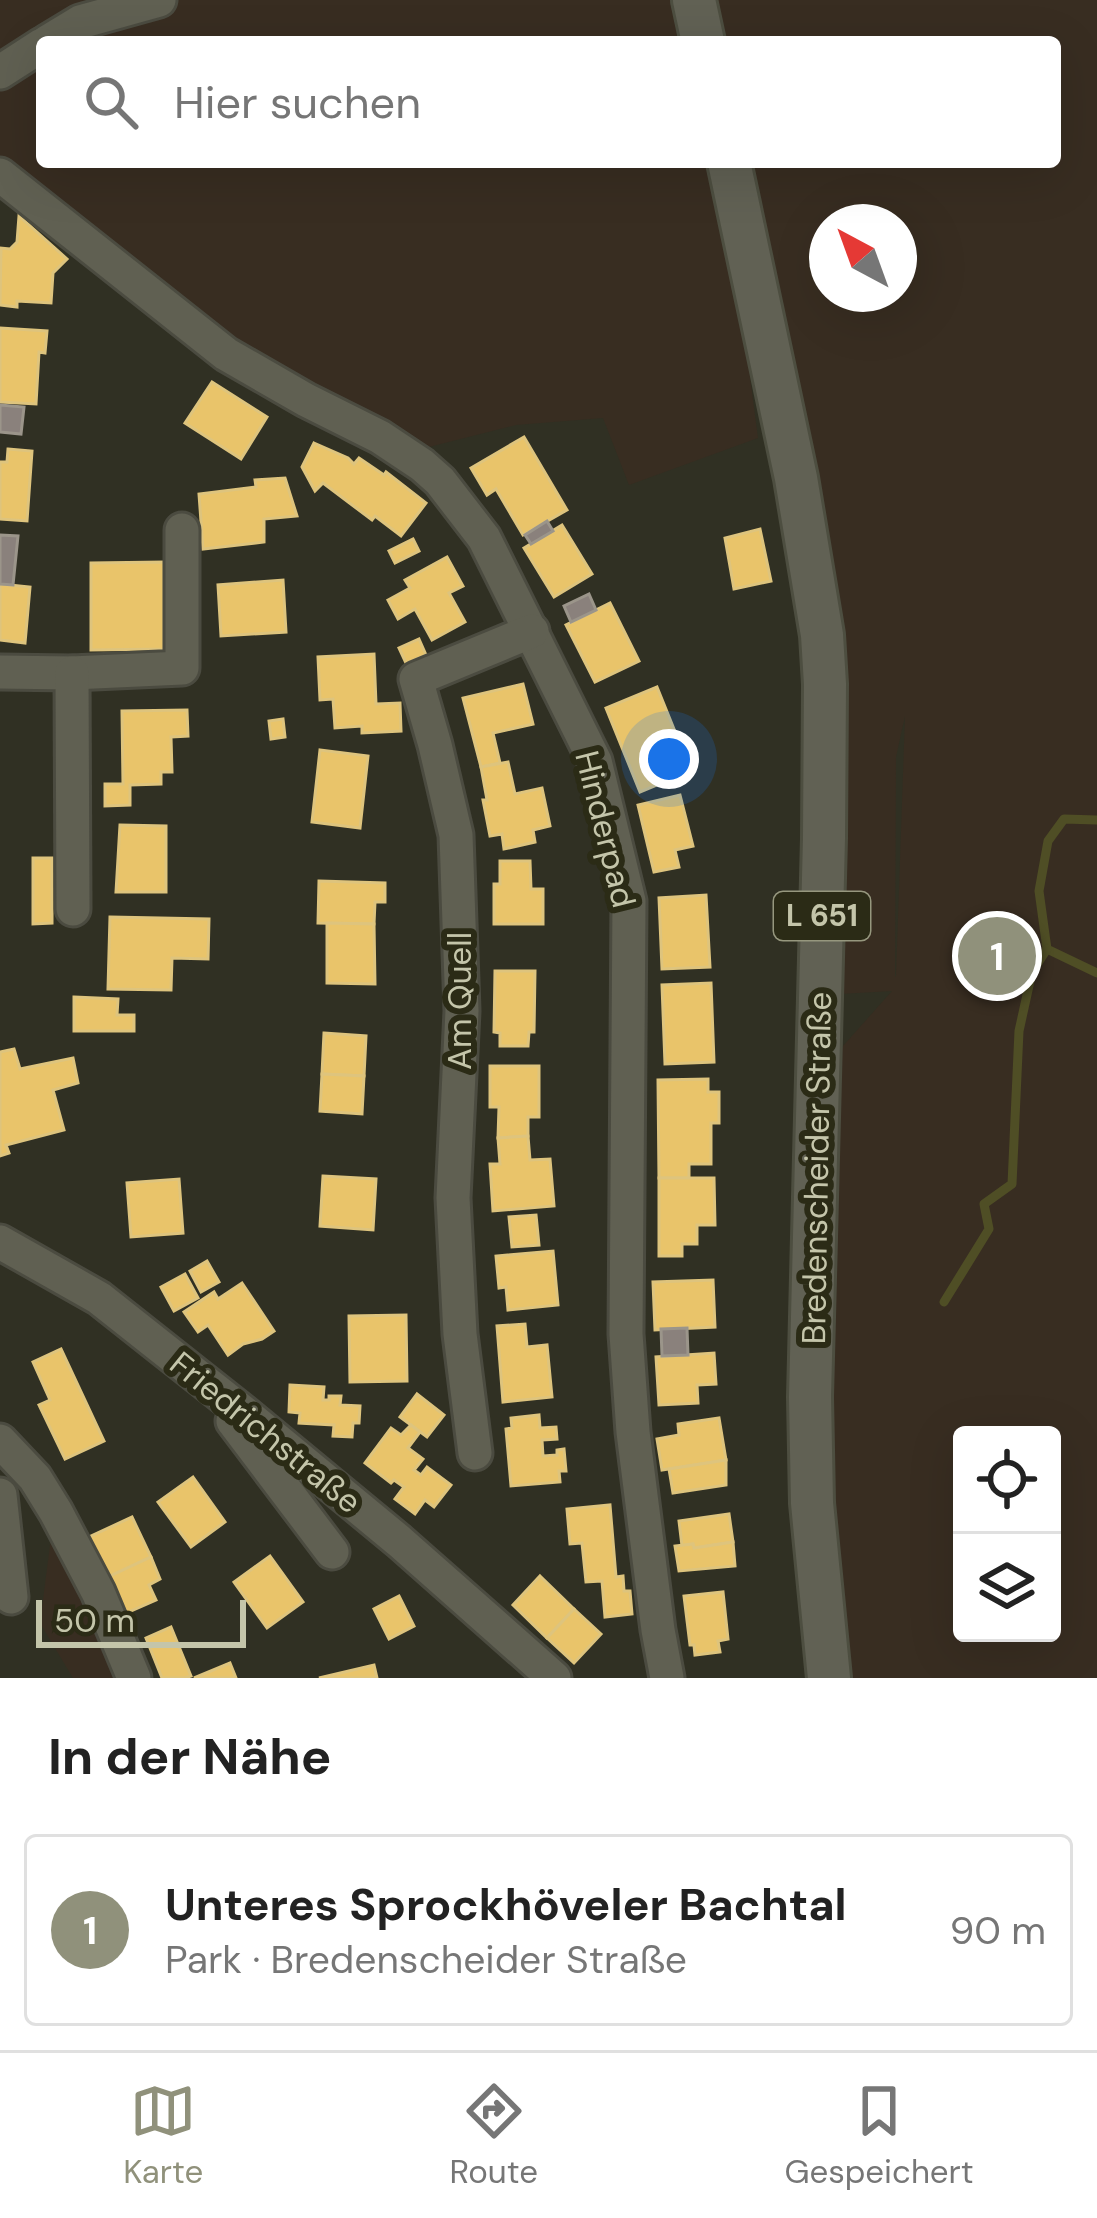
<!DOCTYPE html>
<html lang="de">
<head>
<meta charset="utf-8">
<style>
	body { margin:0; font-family:"DM Sans",sans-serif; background:#f2f2f2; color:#222 }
	.controls { position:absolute; right:36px; bottom:36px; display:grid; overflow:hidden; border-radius:12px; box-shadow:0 12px 48px #0002 }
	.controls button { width:108px; height:108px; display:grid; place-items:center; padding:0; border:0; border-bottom:3px solid #e0e0e0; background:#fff; color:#222; font:60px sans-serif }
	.compass { position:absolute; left:809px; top:204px; width:108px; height:108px; border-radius:50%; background:#fff; box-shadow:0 12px 48px #0002; rotate:319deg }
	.scale { position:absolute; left:36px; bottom:30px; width:210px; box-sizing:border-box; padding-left:12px; border:6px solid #c4c5aa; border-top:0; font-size:33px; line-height:42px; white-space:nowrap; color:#c4c5aa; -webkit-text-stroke:9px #2b2b16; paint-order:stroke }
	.you { position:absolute; left:669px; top:759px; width:42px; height:42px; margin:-30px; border:9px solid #fff; border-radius:50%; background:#1a73e8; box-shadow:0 0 0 18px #1a73e833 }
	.badge { display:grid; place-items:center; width:78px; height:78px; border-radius:50%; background:#90917b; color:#fff; font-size:39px; font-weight:700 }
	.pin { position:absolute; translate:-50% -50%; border:6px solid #fff; box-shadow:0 3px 12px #0006 }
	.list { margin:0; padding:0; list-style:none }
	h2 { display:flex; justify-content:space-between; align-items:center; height:156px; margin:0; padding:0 48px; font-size:51px }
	h2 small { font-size:39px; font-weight:400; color:#767676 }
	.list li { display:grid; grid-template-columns:78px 1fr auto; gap:36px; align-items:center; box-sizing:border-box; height:192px; margin:0 24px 24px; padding:0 24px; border:3px solid #e0e0e0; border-radius:12px }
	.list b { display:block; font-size:45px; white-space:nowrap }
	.list p { margin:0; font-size:39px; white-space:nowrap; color:#767676 }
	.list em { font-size:39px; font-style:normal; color:#767676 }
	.icon { flex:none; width:66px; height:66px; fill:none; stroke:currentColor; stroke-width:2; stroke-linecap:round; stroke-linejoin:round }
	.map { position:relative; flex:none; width:1097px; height:1678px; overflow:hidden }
	.search { position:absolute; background:#fff; box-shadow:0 12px 48px #0002; left:36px; right:36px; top:36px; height:132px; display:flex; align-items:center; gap:30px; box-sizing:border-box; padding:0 42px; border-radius:12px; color:#767676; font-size:45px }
	.sheet { height:372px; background:#fff }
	nav { display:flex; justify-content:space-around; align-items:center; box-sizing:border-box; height:168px; border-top:3px solid #e0e0e0; background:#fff; font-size:33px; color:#767676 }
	nav a { display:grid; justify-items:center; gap:6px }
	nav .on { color:#90917b }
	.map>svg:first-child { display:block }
	.green { fill:#382d21; fill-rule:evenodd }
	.homes { fill:#e9c46a; stroke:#dec47d; stroke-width:3 }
	.industry { fill:#8a817c; stroke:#9b958a; stroke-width:3 }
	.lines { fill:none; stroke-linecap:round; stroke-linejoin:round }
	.stream { stroke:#4f4e25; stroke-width:9 }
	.minor-casing { stroke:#4b4b40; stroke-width:39 }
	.major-casing { stroke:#4d4e40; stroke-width:48 }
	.minor { stroke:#606052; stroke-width:33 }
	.major { stroke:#616154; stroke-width:42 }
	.labels { text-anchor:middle; stroke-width:12; stroke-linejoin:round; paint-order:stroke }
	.shield { fill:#2b2b16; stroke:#96977e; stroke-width:3 }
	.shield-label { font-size:30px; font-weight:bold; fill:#c4c5aa }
	.street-label { font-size:33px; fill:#c4c5aa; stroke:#2b2b16 }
</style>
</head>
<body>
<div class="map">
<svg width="1097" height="1678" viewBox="0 0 1097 1678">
	<rect width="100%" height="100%" fill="#303023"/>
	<!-- green -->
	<g class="green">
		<path d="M0 0H676L685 42H42V162H712L736 271 758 438 629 485 603 418 516 425 421 449 234 351 0 165Z"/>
		<path d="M708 0H1097V1678H846L823 1394 839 1057 843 1046 892 991 840 994V902L744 162H1055V42H718ZM827 222H899V294H827ZM905 716 896 976 895 977 896 757ZM962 1435H1052V1633H962Z"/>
		<path d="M51 1538 87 1601 117 1678H73L40 1623Z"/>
	</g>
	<!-- homes -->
	<g class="homes">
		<path d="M19 216 67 259 53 273 51 303 17 301V307L0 305 1 248 10 249 17 242Z"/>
		<path d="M0 328 47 331 45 353 39 352 36 404 0 402Z"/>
		<path d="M212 382 267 417 241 459 185 423Z"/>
		<path d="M524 437 567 510 523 535 496 489 487 495 471 468Z"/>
		<path d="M314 443 348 458 354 464 359 458 384 475 386 472 426 503 401 536 375 516 372 520 323 483 315 491 302 467Z"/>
		<path d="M8 449 32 451 27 521 0 519V462H7Z"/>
		<path d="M285 478 297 516 264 519V542L203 549 199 494 256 487 255 480Z"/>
		<path d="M562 525 592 574 554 597 524 548Z"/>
		<path d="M760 529 771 581 734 589 725 538Z"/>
		<path d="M413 539 419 551 395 563 389 551Z"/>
		<path d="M447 557 463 586 449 593 465 622 432 640 415 609 398 619 388 600 410 588 405 580Z"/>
		<path d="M164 562V649L91 650V563Z"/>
		<path d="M283 580 286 632 221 636 218 585Z"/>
		<path d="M0 584 30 587 25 643 0 640Z"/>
		<path d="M610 603 639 661 595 682 566 625Z"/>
		<path d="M419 639 426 655 406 663 399 648Z"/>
		<path d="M374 654 376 704 400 703 401 731 362 733V726L335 728 333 699 320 700 318 657Z"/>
		<path d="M523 684 533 724 493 733 500 763 481 767 463 698Z"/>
		<path d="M657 687 682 749 660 758 669 780 640 792 606 708Z"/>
		<path d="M187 710 188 736 171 737 172 772H161V784L130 785V805L105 806V784H123L122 711Z"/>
		<path d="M283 719 285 737 271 739 269 721Z"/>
		<path d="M320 750 368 756 360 828 312 822Z"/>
		<path d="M508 762 515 794 542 788 550 826 533 830 535 842 504 849 502 834 490 836 483 800H487L481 767Z"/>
		<path d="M680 795 693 846 675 850 679 867 654 872 638 805Z"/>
		<path d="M120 825 166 826V892H116Z"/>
		<path d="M33 858H52V923L33 924Z"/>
		<path d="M500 861H530L531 889H543V924H494V884H500Z"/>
		<path d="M319 881 385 883V902H375L374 924 318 923Z"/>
		<path d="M706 895 710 967 662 969 659 898Z"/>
		<path d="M110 917 209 919 208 959 172 958 171 990 108 989Z"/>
		<path d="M327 923 374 924 375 984 327 983Z"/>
		<path d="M495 971H535L534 1032H529L528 1046H500V1033L494 1032Z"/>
		<path d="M711 983 714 1062 665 1064 662 985Z"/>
		<path d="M74 997 118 999 117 1015H134V1031H74Z"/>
		<path d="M324 1033 366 1036 364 1076 322 1074Z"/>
		<path d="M14 1049 20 1069 73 1058 78 1083 53 1090 64 1130 6 1145 9 1153 0 1156V1052Z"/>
		<path d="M490 1066H539V1117H528V1136L498 1138 499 1107H490Z"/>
		<path d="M322 1074 364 1076 362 1114 320 1111Z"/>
		<path d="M708 1079V1092H719V1123H711V1164H689V1178H659L658 1080Z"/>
		<path d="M528 1136 530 1160 550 1159 554 1206 493 1211 490 1164H500L498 1138Z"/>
		<path d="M323 1176 376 1179 373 1230 320 1226Z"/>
		<path d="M659 1178H714L715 1225H697V1244H682V1256H659Z"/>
		<path d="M179 1179 183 1233 131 1237 127 1183Z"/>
		<path d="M536 1215 539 1245 512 1247 509 1217Z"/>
		<path d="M553 1251 558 1305 508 1310 506 1287 499 1288 496 1256Z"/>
		<path d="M207 1261 219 1282 201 1292 190 1271Z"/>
		<path d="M185 1274 198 1298 174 1311 161 1287Z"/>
		<path d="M713 1280 715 1327 655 1330 653 1282Z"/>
		<path d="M242 1283 274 1331 262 1339 243 1344 228 1355 208 1325 198 1332 184 1312 214 1292 218 1299Z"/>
		<path d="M406 1315 407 1381 350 1382 349 1316Z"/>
		<path d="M525 1324 527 1347 547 1345 552 1397 503 1402 497 1326Z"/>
		<path d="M61 1349 104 1441 65 1459 39 1405 50 1400 33 1362Z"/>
		<path d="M714 1353 716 1384 697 1385 698 1403 659 1405 656 1357Z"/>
		<path d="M290 1385 324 1387 323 1400H329V1396H341L340 1405 360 1406 359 1423H353L352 1437 333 1436 334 1425 299 1423 300 1413 289 1412Z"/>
		<path d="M417 1394 444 1415 427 1437 400 1417Z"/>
		<path d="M539 1415 540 1428 556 1427 557 1439 542 1440 543 1456 557 1455V1450L564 1449 566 1471H559L560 1482 511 1486 506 1429 512 1428 511 1418Z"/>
		<path d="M719 1418 726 1460 662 1470 657 1439 679 1435 678 1424Z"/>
		<path d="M411 1425 420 1432 408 1448 423 1459 414 1470 421 1475 427 1467 451 1485 434 1507 425 1500 415 1514 395 1499 404 1487 394 1480 391 1483 365 1463 391 1428 401 1435Z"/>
		<path d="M726 1460V1485L673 1493 669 1469Z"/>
		<path d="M193 1477 225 1522 191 1547 158 1502Z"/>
		<path d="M610 1505 616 1577 623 1576 624 1591H630L632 1614 605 1617 602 1581 586 1582 582 1543 570 1544 567 1509Z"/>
		<path d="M729 1514 733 1542 694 1548 693 1544 682 1546 679 1521Z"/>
		<path d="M132 1517 151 1557 108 1577 89 1537Z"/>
		<path d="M733 1542 735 1566 679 1571 675 1546 693 1544 694 1548Z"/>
		<path d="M270 1556 303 1602 267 1628 234 1582Z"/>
		<path d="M151 1557 160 1579 149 1585 156 1600 124 1614 108 1577Z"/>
		<path d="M540 1576 574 1609 547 1638 513 1605Z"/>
		<path d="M723 1592 728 1639 718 1641 720 1652 695 1655 694 1645H690L684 1596Z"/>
		<path d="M399 1596 414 1626 389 1639 374 1609Z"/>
		<path d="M574 1609 601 1634 574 1663 547 1638Z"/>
		<path d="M171 1627 191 1676 185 1678H162L146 1638Z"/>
		<path d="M230 1663 236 1678H194Z"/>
		<path d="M374 1665 377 1678H319Z"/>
	</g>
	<!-- industry -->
	<g class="industry">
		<path d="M0 405 24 407 21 434 0 432Z"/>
		<path d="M547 521 553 531 531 544 525 535Z"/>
		<path d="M0 535 18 536 13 585 0 584Z"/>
		<path d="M589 594 596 610 571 622 564 606Z"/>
		<path d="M687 1328 688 1355 662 1356 661 1329Z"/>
	</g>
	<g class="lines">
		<!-- stream -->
		<g class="stream">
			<path d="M1097 820 1064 819 1048 841 1039 891 1047 949 1097 973"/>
			<path d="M944 1302 989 1229 984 1204 1012 1184 1019 1031 1032 972 1047 949"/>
		</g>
		<!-- minor casing -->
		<g class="minor-casing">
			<g id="minor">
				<path d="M47 42 80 22 159 0"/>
				<path d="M0 72 42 45"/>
				<path d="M0 175 226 354 306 400 380 437 422 465 440 481 484 538 595 761 629 901 626 1334 633 1432 658 1630 667 1678"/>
				<path d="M0 672 72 673 182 668V530"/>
				<path d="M72 673 73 909"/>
				<path d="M0 1242 99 1298 243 1412 399 1541 554 1678"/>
				<path d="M233 1421 332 1552"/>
				<path d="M0 1441 35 1478 56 1512 98 1592 134 1678"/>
				<path d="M475 1453 460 1334 453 1198 462 1011 456 835 435 745 416 679 532 631"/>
				<path d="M0 1495 11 1597"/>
			</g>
		</g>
		<!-- major casing -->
		<g class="major-casing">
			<g id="major">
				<path d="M694 0 703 42"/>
				<path d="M729 162 796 478 822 635 825 684 824 838 810 1397 812 1503 829 1678"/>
			</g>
		</g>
		<!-- minor -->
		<use href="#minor" class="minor"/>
		<!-- major -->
		<use href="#major" class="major"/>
	</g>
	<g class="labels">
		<!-- shield labels -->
		<rect class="shield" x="774" y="892" width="96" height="48" rx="9"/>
		<g class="shield-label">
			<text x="822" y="926">L 651</text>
		</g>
		<!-- street labels -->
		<g class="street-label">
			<text transform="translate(606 829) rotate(76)" y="12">Hinderpad</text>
			<text transform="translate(459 1001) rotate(-90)" y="12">Am Quell</text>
			<text transform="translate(816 1168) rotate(-89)" y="12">Bredenscheider Straße</text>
			<text transform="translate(266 1432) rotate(39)" y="12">Friedrichstraße</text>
		</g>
	</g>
</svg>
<div class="controls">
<button><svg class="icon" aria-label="locate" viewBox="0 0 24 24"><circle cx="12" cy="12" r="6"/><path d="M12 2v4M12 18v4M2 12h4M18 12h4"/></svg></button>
<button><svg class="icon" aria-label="layers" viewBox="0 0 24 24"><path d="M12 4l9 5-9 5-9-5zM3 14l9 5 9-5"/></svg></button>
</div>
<svg class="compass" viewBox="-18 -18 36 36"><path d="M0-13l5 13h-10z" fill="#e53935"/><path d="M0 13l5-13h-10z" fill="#767676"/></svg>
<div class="scale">50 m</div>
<div class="you"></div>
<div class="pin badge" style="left:997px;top:956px">1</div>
<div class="search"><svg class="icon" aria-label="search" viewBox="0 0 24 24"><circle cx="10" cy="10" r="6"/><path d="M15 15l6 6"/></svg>Hier suchen</div>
</div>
<section class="sheet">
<h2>In der Nähe<small></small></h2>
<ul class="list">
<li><span class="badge">1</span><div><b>Unteres Sprockhöveler Bachtal</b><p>Park · Bredenscheider Straße</p></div><em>90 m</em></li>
</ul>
</section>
<nav>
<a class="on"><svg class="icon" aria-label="map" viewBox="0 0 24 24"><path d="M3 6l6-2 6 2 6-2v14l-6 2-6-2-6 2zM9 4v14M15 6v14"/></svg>Karte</a>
<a><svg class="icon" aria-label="directions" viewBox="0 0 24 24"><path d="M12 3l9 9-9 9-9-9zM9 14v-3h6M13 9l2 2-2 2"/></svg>Route</a>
<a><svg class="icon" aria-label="saved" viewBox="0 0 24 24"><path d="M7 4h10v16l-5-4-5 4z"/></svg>Gespeichert</a>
</nav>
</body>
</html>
